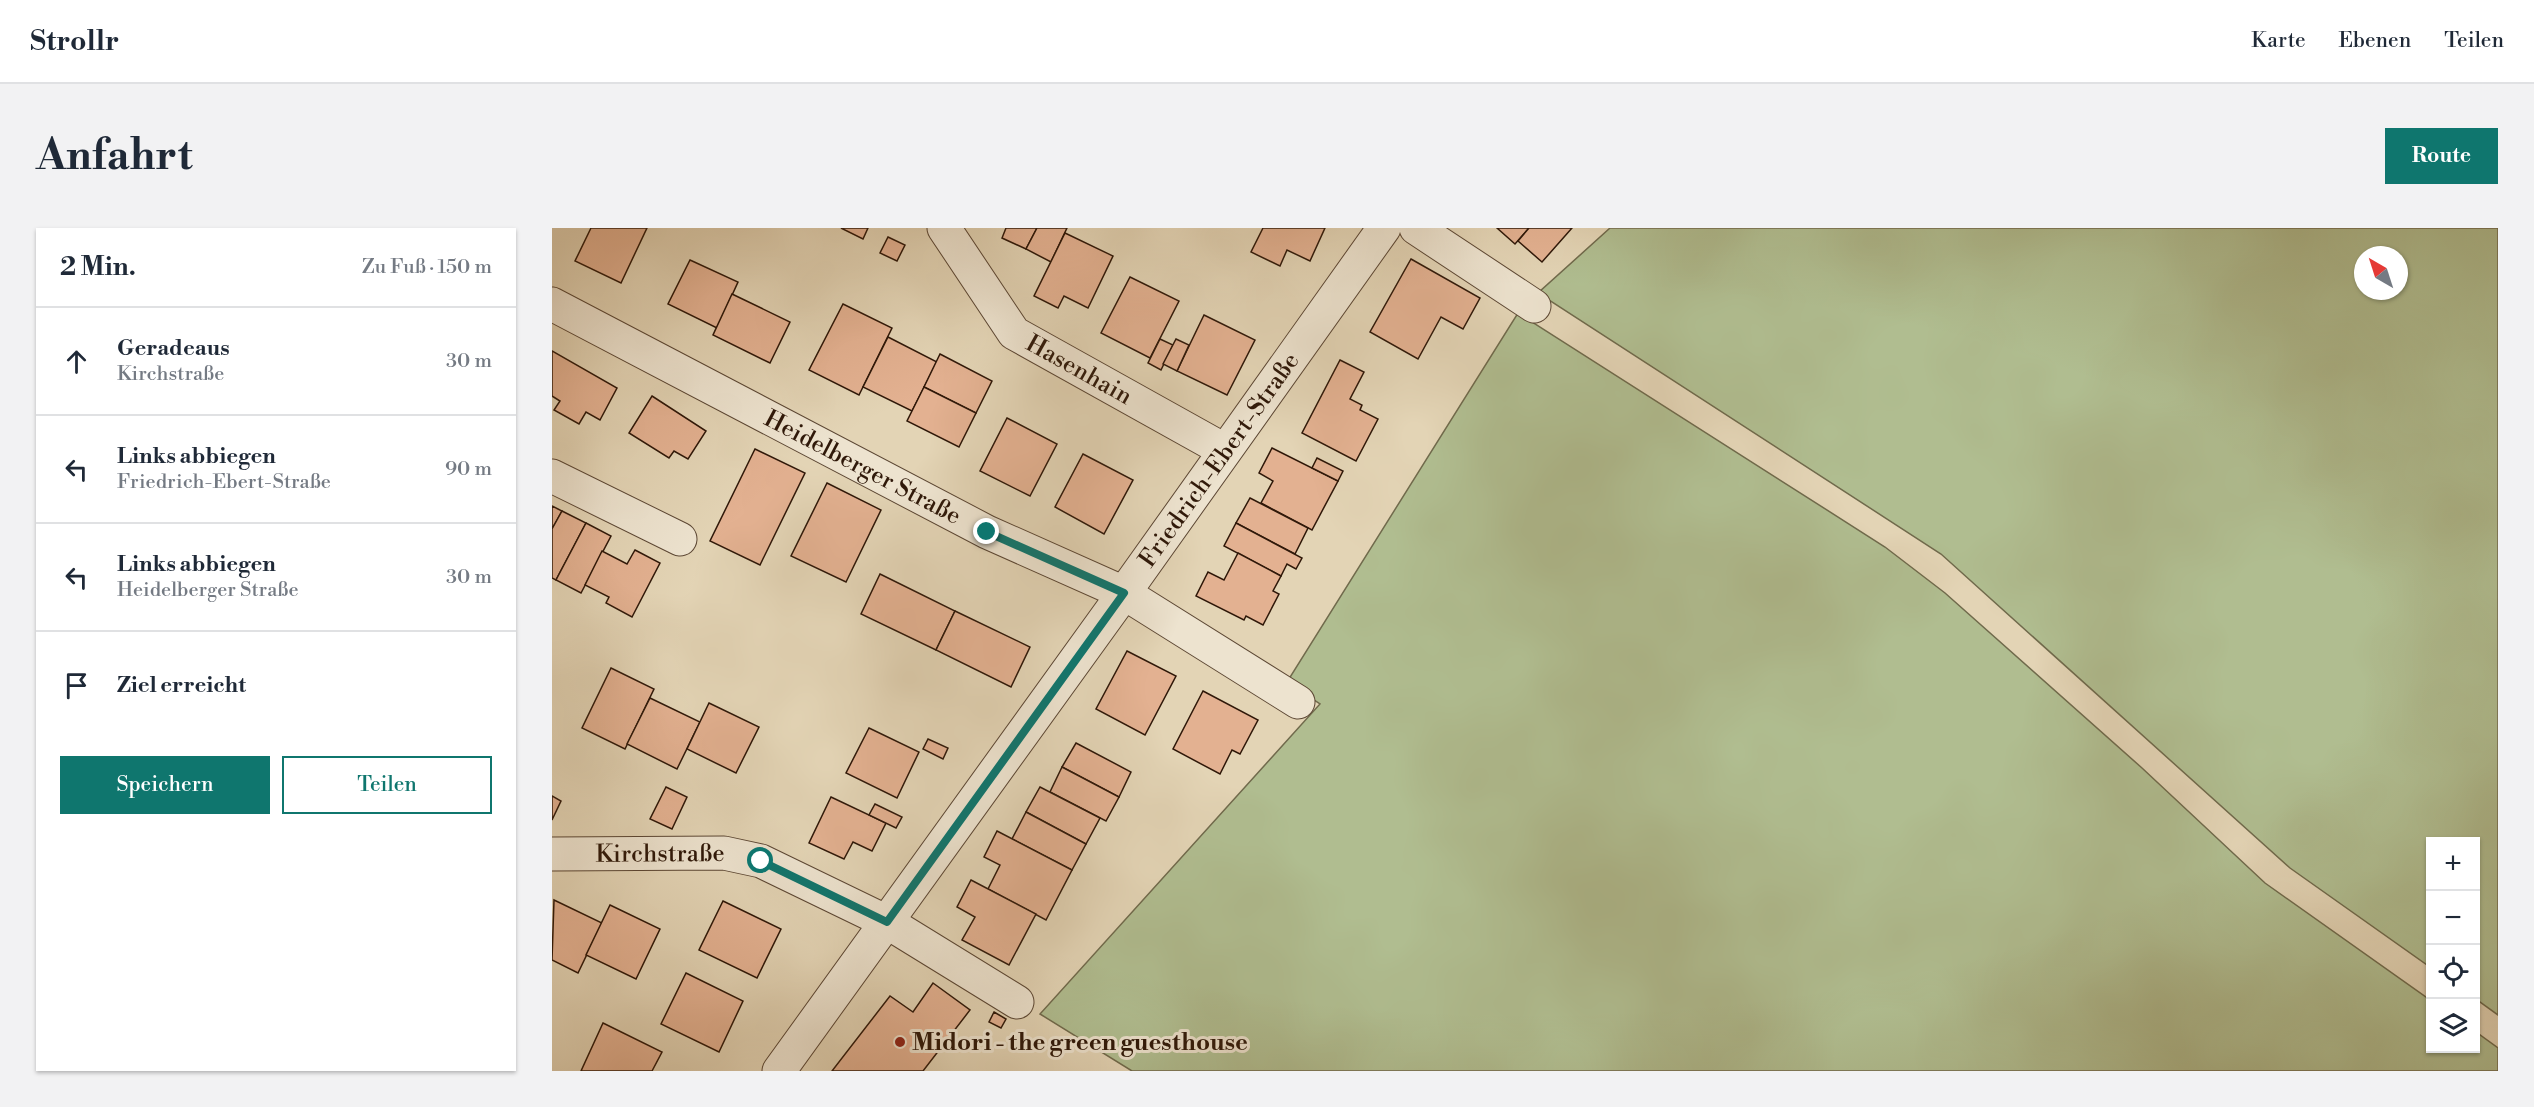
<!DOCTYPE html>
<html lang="de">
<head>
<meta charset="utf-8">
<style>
	body { margin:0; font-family:"Libre Bodoni",serif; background:#f2f2f3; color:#1f2937 }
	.controls { position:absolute; right:18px; bottom:18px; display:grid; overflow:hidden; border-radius:0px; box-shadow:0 2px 4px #0004 }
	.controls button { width:54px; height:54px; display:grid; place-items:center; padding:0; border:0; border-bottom:2px solid #e0e1e3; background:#fff; color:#1f2937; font:30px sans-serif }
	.compass { position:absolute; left:1802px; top:18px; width:54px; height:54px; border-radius:50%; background:#fff; box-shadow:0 2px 4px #0004; rotate:321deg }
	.stop { position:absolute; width:18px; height:18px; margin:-14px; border:4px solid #0f766e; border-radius:50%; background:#fff }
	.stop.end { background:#0f766e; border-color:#fff; box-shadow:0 2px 6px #0008 }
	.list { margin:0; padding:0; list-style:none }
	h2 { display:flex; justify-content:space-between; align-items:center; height:78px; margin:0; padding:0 24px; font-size:26px }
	h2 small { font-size:20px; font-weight:400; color:#747a83 }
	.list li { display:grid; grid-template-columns:39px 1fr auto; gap:18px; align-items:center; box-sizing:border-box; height:108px; padding:0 24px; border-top:2px solid #e0e1e3 }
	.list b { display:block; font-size:22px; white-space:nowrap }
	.list p { margin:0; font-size:20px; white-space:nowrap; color:#747a83 }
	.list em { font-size:20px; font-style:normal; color:#747a83 }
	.actions { display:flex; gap:12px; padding:18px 24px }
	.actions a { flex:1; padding:14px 0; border:2px solid #0f766e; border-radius:0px; text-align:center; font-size:21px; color:#0f766e }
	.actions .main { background:#0f766e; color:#fff }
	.icon { flex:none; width:33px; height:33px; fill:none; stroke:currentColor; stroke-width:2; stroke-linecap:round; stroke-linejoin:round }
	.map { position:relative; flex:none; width:1946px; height:843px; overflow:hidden; border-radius:0px }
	header { display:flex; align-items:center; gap:36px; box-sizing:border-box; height:84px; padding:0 30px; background:#fff; border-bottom:2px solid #e0e1e3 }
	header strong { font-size:28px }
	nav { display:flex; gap:33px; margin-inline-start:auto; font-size:21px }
	.intro { display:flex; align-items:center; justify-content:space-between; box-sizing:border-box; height:144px; padding:0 36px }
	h1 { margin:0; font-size:42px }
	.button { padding:15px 27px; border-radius:0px; background:#0f766e; color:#fff; font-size:21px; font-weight:700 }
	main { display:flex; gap:36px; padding:0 36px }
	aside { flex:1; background:#fff; border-radius:0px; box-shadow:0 2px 4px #0004 }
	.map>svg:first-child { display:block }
	.green { fill:#b0bd90; stroke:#706a4c; stroke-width:1.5; fill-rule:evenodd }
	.building { fill:#e3b191; stroke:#2f1809; stroke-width:1.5 }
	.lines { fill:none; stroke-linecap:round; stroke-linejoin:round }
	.street-casing { stroke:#5c4734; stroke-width:35 }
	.street { stroke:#ede3cf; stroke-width:33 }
	.route { stroke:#0f766e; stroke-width:8 }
	.poi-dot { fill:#8f2418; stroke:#ede3cf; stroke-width:2 }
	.labels { text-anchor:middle; stroke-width:6; stroke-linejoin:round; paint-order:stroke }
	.street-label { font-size:24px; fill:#2f1809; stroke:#ede3cf }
	.poi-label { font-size:24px; font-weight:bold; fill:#2f1809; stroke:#ede3cf; text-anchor:start }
</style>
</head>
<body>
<header>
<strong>Strollr</strong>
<nav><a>Karte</a><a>Ebenen</a><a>Teilen</a></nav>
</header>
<div class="intro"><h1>Anfahrt</h1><a class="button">Route</a></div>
<main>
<aside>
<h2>2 Min.<small>Zu Fuß · 150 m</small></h2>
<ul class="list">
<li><svg class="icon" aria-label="ahead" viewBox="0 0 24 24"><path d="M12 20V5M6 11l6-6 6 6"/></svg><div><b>Geradeaus</b><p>Kirchstraße</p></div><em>30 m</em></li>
<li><svg class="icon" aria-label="left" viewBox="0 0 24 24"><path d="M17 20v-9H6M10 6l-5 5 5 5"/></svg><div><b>Links abbiegen</b><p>Friedrich-Ebert-Straße</p></div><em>90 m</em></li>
<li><svg class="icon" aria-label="left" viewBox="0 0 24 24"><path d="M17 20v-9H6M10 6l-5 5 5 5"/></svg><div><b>Links abbiegen</b><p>Heidelberger Straße</p></div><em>30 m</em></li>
<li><svg class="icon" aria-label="arrive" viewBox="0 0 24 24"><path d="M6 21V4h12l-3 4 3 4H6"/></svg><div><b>Ziel erreicht</b></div></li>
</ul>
<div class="actions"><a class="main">Speichern</a><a>Teilen</a></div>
</aside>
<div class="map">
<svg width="1946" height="843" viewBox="0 0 1946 843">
	<rect width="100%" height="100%" fill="#e3d4b5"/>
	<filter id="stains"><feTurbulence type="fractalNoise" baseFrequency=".00333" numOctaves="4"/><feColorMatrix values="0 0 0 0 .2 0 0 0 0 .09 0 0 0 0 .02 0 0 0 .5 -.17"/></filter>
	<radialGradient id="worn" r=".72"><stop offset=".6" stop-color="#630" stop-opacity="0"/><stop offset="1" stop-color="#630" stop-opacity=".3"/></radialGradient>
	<!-- green -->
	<g class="green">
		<path d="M1058 0H1946V787L1924 771V614H1878V739L1738 640 1389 326 986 65ZM1811 27H1847V63H1811Z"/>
		<path d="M966 85 1333 319 1393 365 1590 540 1713 655 1878 772V820H1924V804L1946 820V843H580L488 786 768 476 735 454Z"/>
	</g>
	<!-- building -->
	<g class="building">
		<path d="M39 0H95L69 55 23 33Z"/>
		<path d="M289 0H316L311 11Z"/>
		<path d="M454 0H485L474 21 450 10Z"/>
		<path d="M485 0H515L499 34 474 21Z"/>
		<path d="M711 0H773L758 33 735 22 728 38 699 24Z"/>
		<path d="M945 0H977L963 16Z"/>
		<path d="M977 0H1020L990 34 966 13Z"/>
		<path d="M513 5 561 28 536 80 512 68 506 80 482 68Z"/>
		<path d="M336 9 353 17 345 33 328 25Z"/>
		<path d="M859 31 928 70 911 101 889 89 866 131 818 104Z"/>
		<path d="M138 32 186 54 165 100 116 76Z"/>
		<path d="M578 49 627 73 598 130 549 105Z"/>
		<path d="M180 66 238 94 218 135 161 107Z"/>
		<path d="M291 76 340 100 307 167 257 142Z"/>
		<path d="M652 87 703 112 675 167 625 143Z"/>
		<path d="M336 109 385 134 360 183 311 159Z"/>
		<path d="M608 111 621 117 609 142 596 135Z"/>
		<path d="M624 111 637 117 625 143 611 136Z"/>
		<path d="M0 123 65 160 48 192 34 184 27 196 2 182 8 173 0 168Z"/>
		<path d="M388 126 440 153 424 185 372 159Z"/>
		<path d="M788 132 812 144 798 171 810 177 808 182 826 191 804 233 750 205Z"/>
		<path d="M372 159 424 185 407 219 355 193Z"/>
		<path d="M100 168 154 203 136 231 122 223 117 230 77 205Z"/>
		<path d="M455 190 505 216 478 268 428 243Z"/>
		<path d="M720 220 786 253 760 302 709 275 721 253 707 245Z"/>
		<path d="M203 221 253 245 208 337 158 313Z"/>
		<path d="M531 226 581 252 552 306 503 279Z"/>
		<path d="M765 230 791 243 786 253 760 240Z"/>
		<path d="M275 255 329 282 294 354 239 328Z"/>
		<path d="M698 270 756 300 743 326 684 295Z"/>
		<path d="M0 278 10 283 0 301Z"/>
		<path d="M10 283 34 295 4 352 0 350V301Z"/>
		<path d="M34 295 59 308 29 365 4 352Z"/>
		<path d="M684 295 750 330 744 341 735 336 729 348 672 318Z"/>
		<path d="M83 322 108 335 80 389 54 375 57 369 33 357 50 323 75 336Z"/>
		<path d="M686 325 729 348 721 363 727 366 711 397 694 388 692 392 644 368 656 344 672 352Z"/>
		<path d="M328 346 403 383 384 422 309 386Z"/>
		<path d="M403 383 478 419 459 459 384 422Z"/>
		<path d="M575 423 624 448 593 507 544 481Z"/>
		<path d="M59 440 102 461 73 521 30 500Z"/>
		<path d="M651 463 706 492 688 526 680 522 668 546 621 521Z"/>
		<path d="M98 470 148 494 125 541 75 516Z"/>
		<path d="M157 475 207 499 184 545 135 521Z"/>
		<path d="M317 500 367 524 345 570 294 545Z"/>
		<path d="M376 511 396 520 391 531 371 521Z"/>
		<path d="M524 515 579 544 567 569 510 539Z"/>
		<path d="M510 539 567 569 554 593 498 564Z"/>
		<path d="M114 559 135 569 120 601 98 591Z"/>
		<path d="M488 559 548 590 534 616 474 584Z"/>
		<path d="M0 568 9 573 0 592Z"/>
		<path d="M279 569 334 595 320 623 301 614 292 631 257 615Z"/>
		<path d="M323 576 350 589 344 600 317 587Z"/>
		<path d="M474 584 534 616 520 642 460 611Z"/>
		<path d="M445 603 520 642 494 692 436 661 448 637 432 629Z"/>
		<path d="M419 652 484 686 457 737 410 712 423 689 405 679Z"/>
		<path d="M2 672 50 695 26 745 0 732Z"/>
		<path d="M171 673 229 701 205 750 147 722Z"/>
		<path d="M58 677 108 701 84 751 34 727Z"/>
		<path d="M134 745 191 773 167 824 109 796Z"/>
		<path d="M381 755 418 782 371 843H280L338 768 361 784Z"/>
		<path d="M442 784 454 791 449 800 437 794Z"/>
		<path d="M51 795 110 824 100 843H29Z"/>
	</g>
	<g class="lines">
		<!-- street casing -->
		<g class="street-casing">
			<g id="street">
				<path id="s1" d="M392 0 462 105 672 222"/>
				<path d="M864 0 982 78"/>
				<path id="s2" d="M0 76 435 304 572 365 746 474"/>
				<path d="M0 248 128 311"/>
				<path id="s3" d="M0 626 172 625 209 633 335 694 465 774"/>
				<path id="s4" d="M227 843 572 365 832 0"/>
			</g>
		</g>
		<!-- street -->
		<use href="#street" class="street"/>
	</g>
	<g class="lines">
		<!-- route -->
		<path class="route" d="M209 633 335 694 572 365 435 304"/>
	</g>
	<!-- markers -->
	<circle class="poi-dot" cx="348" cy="814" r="6"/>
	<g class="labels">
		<!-- street labels -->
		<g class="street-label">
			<text dy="8" stroke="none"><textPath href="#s1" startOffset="201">Hasenhain</textPath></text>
			<text dy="8" stroke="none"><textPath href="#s4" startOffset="753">Friedrich-Ebert-Straße</textPath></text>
			<text dy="8" stroke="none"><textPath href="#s2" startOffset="351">Heidelberger Straße</textPath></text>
			<text dy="8" stroke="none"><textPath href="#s3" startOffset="108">Kirchstraße</textPath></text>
		</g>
		<!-- poi labels -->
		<g class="poi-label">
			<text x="360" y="822">Midori - the green guesthouse</text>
		</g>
	</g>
	<rect width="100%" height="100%" filter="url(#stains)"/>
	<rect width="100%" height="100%" fill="url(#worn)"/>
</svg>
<div class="controls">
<button>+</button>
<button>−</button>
<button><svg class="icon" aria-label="locate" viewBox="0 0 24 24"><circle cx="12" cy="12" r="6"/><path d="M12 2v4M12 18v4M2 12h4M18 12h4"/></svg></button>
<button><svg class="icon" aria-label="layers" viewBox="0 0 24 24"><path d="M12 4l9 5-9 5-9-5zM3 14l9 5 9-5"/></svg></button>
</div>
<svg class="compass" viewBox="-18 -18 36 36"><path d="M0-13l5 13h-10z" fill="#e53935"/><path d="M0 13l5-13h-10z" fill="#747a83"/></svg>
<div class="stop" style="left:209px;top:633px"></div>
<div class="stop end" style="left:435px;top:304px"></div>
</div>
</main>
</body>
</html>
